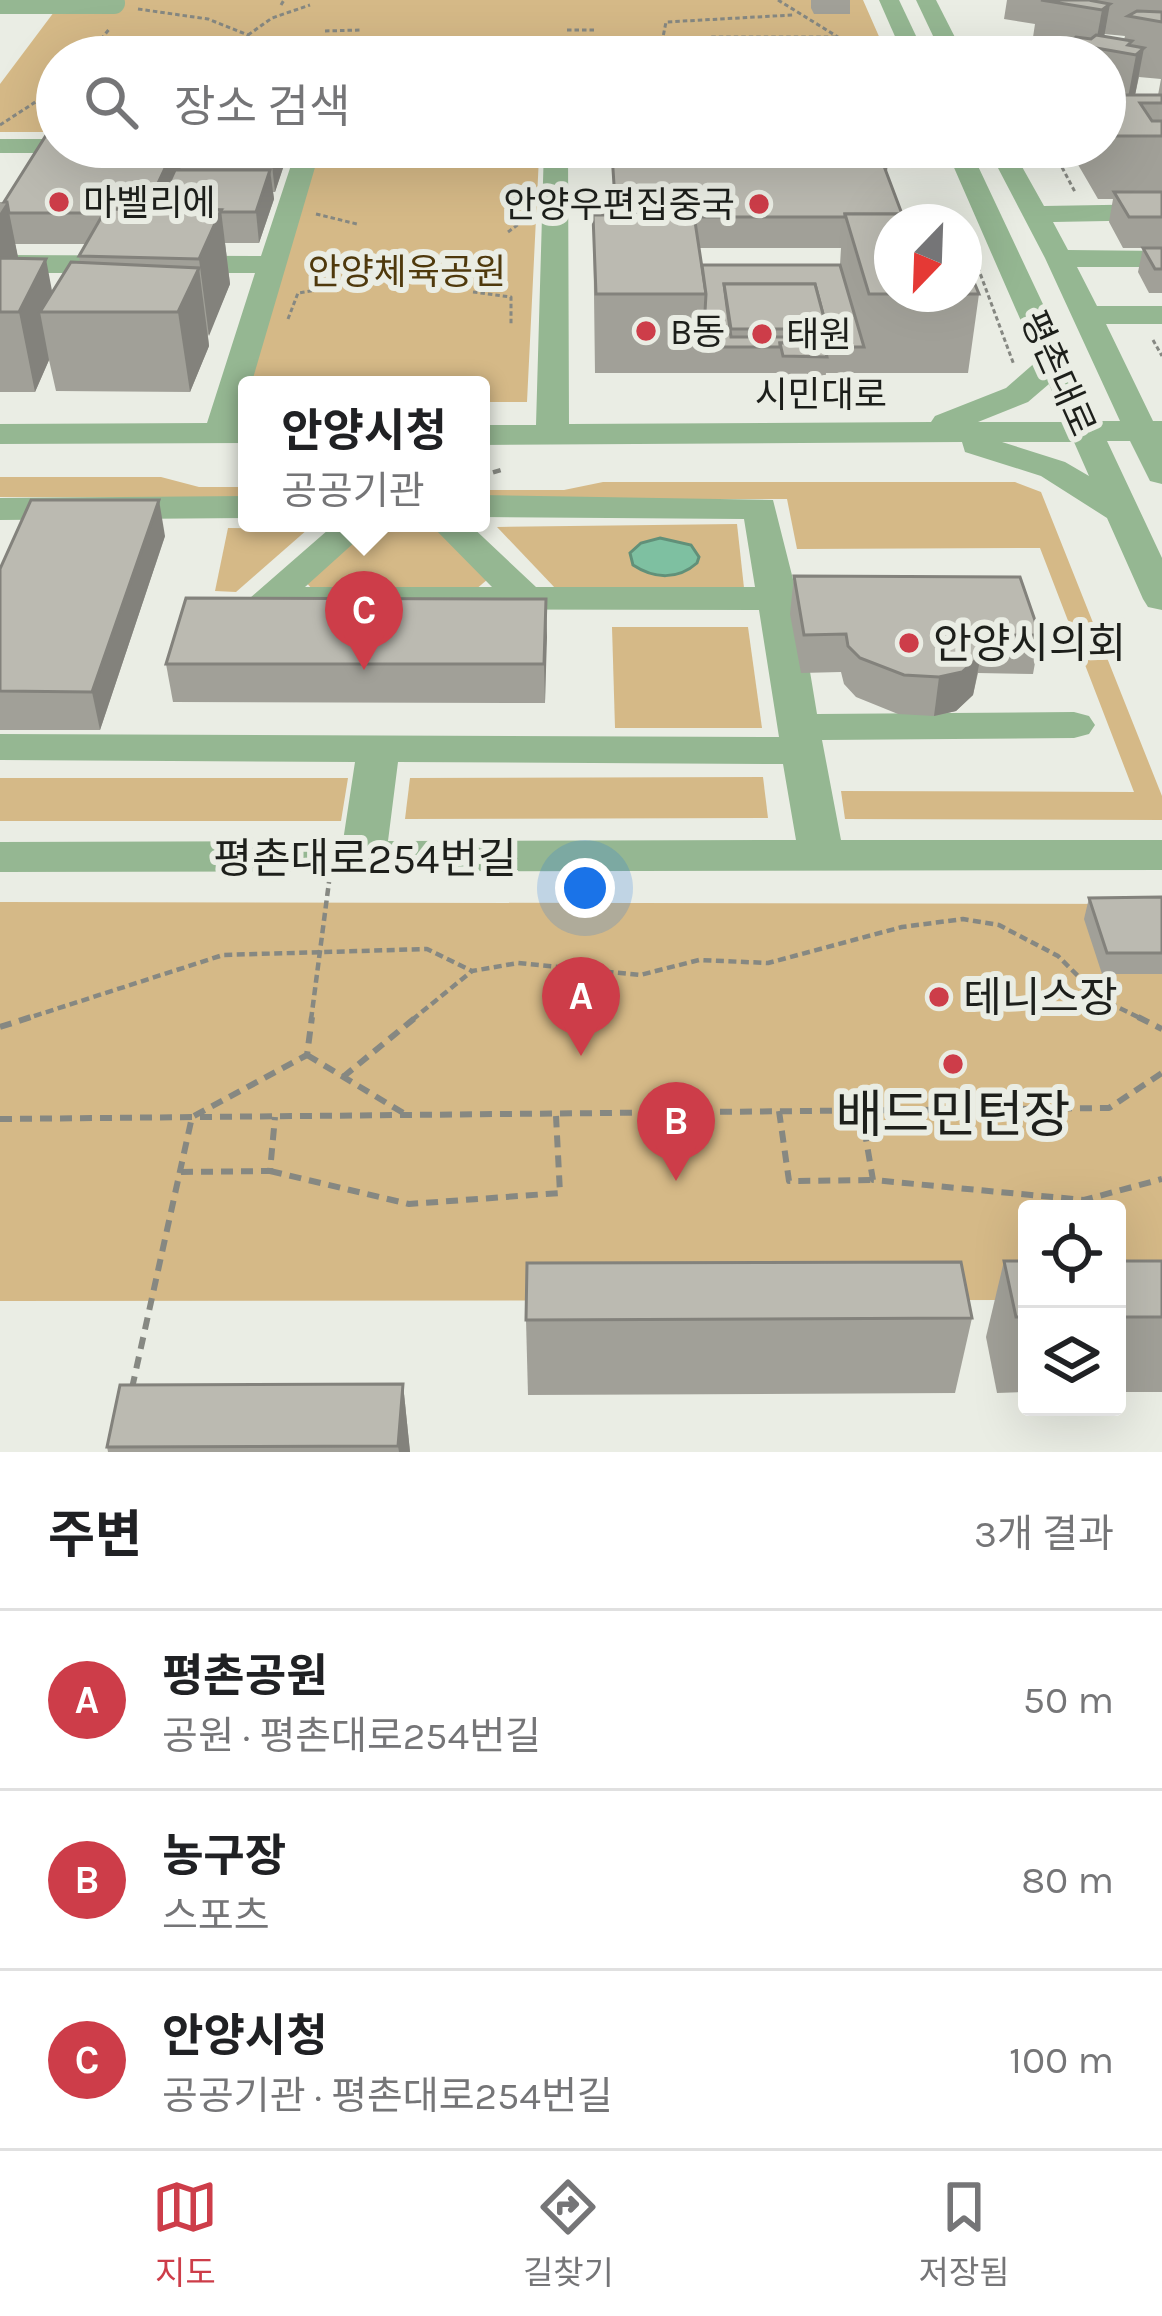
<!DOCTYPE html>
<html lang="ko">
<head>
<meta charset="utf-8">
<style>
	body { margin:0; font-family:Karla,"Noto Sans KR",sans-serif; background:#f6f6f6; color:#202124 }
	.controls { position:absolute; right:36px; bottom:36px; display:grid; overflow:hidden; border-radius:12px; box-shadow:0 12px 48px #0002 }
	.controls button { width:108px; height:108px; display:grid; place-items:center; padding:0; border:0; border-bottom:3px solid #e0e0e0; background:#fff; color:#202124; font:60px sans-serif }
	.compass { position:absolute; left:874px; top:204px; width:108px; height:108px; border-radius:50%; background:#fff; box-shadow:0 12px 48px #0002; rotate:203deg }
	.you { position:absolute; left:585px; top:888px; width:42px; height:42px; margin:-30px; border:9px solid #fff; border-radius:50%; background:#1a73e8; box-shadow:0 0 0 18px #1a73e833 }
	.badge { display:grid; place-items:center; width:78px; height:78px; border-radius:50%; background:#cd3d49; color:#fff; font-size:39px; font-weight:700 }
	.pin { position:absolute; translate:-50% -99px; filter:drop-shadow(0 3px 6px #0008) }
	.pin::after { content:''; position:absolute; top:63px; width:42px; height:36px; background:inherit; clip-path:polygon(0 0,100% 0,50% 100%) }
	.popup { position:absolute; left:238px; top:376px; width:252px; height:156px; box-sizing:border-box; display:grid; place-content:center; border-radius:12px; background:#fff; filter:drop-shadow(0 3px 9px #0005); font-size:39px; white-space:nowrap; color:#757577 }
	.popup b { font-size:45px; color:#202124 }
	.popup::after { content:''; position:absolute; left:50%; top:100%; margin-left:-24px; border:24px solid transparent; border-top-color:#fff }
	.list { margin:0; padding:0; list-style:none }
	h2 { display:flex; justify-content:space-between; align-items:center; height:156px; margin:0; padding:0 48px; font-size:51px }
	h2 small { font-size:39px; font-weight:400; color:#757577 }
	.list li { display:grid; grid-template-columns:78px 1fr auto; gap:36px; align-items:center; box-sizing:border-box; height:180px; padding:0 48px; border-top:3px solid #e0e0e0 }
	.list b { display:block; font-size:45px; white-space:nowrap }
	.list p { margin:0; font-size:39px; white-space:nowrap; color:#757577 }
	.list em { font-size:39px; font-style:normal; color:#757577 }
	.icon { flex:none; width:66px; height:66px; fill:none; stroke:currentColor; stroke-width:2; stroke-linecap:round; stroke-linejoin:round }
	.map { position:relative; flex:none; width:1162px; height:1452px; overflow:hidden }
	.search { position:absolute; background:#fff; box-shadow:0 12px 48px #0002; left:36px; right:36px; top:36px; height:132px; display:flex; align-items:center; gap:30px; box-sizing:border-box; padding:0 42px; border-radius:66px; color:#757577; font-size:45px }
	.sheet { height:696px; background:#fff }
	nav { display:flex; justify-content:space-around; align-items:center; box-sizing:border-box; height:168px; border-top:3px solid #e0e0e0; background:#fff; font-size:33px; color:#757577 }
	nav a { display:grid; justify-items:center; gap:6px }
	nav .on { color:#cd3d49 }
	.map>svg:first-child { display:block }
	.green { fill:#d5b987 }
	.water { fill:#7ec0a1; stroke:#619079; stroke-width:3 }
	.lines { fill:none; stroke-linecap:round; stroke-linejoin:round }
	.path-far2 { stroke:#868882; stroke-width:3; stroke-dasharray:4.5 3; stroke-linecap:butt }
	.path-far1 { stroke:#868882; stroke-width:4.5; stroke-dasharray:8 4.5; stroke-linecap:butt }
	.path { stroke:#868882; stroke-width:6; stroke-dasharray:12 8; stroke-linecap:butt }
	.minor { fill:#95b792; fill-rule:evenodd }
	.minor-bridge { stroke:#95b792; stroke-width:22 }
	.wall { fill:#a1a098; fill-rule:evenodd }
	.shaded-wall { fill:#83827c }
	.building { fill:#bbbab1; stroke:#83827c; stroke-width:3; fill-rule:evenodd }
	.poi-dot { fill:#cd3d49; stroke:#eaede4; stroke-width:4.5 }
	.labels { text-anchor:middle; stroke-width:12; stroke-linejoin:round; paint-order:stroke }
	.far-poi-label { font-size:36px; fill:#1d1f1b; stroke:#eaede4; text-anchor:start }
	.far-park-label { font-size:36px; fill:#4f390c; stroke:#eaede4 }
	.far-street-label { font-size:36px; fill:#1d1f1b; stroke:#eaede4 }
	.poi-label { font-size:42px; fill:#1d1f1b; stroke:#eaede4; text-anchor:start }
	.street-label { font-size:42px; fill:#1d1f1b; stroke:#eaede4 }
	.near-poi-label { font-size:51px; fill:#1d1f1b; stroke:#eaede4 }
</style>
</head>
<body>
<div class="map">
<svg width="1162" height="1452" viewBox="0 0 1162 1452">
	<rect width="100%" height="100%" fill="#eaede4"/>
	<!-- green -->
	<g class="green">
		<path d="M63 0H863L888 57H57V132H0V84Z"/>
		<path d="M314 157H539L527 402H481V385H247V403H241Z"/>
		<path d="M0 477H161L199 487H247V498L0 497Z"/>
		<path d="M603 482H1015L1041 492 1162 796V820L845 819 841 791 1134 792 1040 548 797 549 787 499H481V490H564Z"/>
		<path d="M737 524 744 588 556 589 497 527Z"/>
		<path d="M370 527H439L488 579 475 590H313L304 580Z"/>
		<path d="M228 528 308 529 236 592 215 591Z"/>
		<path d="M612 627H748L762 728H615Z"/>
		<path d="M763 777 768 818 405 819 410 778Z"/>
		<path d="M0 778H348L341 821H0Z"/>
		<path d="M0 902 1162 904V1301L1117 1300V1209H1027V1300L0 1301Z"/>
	</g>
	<!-- water -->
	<path class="water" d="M660 538 691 545 699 557 697 563C678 580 654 579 633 565L630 553 641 543Z"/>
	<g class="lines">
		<!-- path-far2 -->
		<g class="path-far2">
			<path d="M778 0 838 37"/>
			<path d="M281 5 284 0"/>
			<path d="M138 9 208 19 248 35 245 45 190 57"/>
			<path d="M567 30H596"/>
			<path d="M325 31 360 30"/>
			<path d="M248 35 272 18 310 5"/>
			<path d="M321 43H356"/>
			<path d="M567 43H596"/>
			<path d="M245 45 261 57"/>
			<path d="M567 56H597"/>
			<path d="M87 57 110 28"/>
			<path d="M316 57 352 56"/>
			<path d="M439 57 460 40 541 57"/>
			<path d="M659 57 666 22 793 15"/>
			<path d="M712 57 709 37H838L846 57"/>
			<path d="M0 125 57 88"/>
			<path d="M1055 154 1075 192"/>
			<path d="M316 214 357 224"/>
			<path d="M508 232 527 218"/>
			<path d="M970 246 1014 365"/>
			<path d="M473 292 511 297V324"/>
			<path d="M288 319 298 293 342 286"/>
			<path d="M1153 340 1162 356"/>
		</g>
		<!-- path-far1 -->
		<g class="path-far1">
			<path d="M481 476 504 469"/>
			<path d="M22 1020 223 955 427 949 472 971 518 963 640 975 699 960 768 963 902 927 963 919 999 925 1058 956 1101 999 1144 1020"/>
			<path d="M311 1020 329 882"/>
			<path d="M412 1020 472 971"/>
		</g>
		<!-- path -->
		<g class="path">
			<path d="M1138 1017 1162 1029"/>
			<path d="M0 1027 31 1017"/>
			<path d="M307 1055 405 1114"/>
			<path d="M343 1077 416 1017"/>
			<path d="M861 1110 873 1180 1084 1200 1162 1179"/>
			<path d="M779 1111 789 1181 873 1180"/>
			<path d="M0 1119 1109 1108 1162 1073"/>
			<path d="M270 1171 409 1204 560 1193 556 1116"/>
			<path d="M181 1172 270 1171 275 1117"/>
			<path d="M132 1388 192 1117 307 1055 312 1017"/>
		</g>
		<!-- minor -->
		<g class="minor">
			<path d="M879 0H899L926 57H904Z"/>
			<path d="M916 0H936L965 57H943Z"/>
			<path d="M0 139H57V147H69L57 153H0Z"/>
			<path d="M297 147H321L251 385H247L240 423H247V443L0 444V424L207 423 255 273H0V255L261 256Z"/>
			<path d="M544 147H568L569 424 931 422 935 416 1006 388 1038 360 945 147H969L1098 421H1120L1045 258 987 147H1011L1044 206 1162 204V220L1053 222 1068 250 1162 251V267H1077L1097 306H1162V324H1106L1153 421H1162V484L1150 481 1130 441H1107L1162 558V610L1148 607 1143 599 1107 518 1041 476 965 452 962 442 481 445V425H536ZM1049 384 1065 422H978L1028 402ZM1002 442H1074L1089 476 1065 462Z"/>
			<path d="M481 495 773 500 798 599 817 714 1074 712 1089 716 1095 725 1089 734 1074 738 822 740 841 840H1162V870L0 872V842L343 841 355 762 0 760V734L779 737 759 610 269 609 255 606 250 598 336 523H376L305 587H492L429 523H468L536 587H755L744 519 481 517ZM398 762 783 764 796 840 388 841Z"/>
			<path d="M247 496V518L0 520V498Z"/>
		</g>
		<!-- minor-bridge -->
		<path class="minor-bridge" d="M0 3H114"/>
	</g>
	<!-- wall -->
	<g class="wall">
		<path d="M811 0H850V14H814L811 8Z"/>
		<path d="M1007 0H1162V248H1123L1109 222 1113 199H1098L1073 156 1075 147H1105V57H1030L1035 24 1004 19ZM1104 34 1125 36 1124 40 1104 37ZM1139 77 1161 79 1158 95H1135Z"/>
		<path d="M57 147H286L287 156 275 192H273L274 199 259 243H225L230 284 208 336 209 346 190 392 56 391 49 360 35 392H0V202H4ZM15 244H86L79 256 80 263 52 293 18 258Z"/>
		<path d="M833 147H890L886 172 902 214 979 294 968 373H826L824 390H780L778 373H595L593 215H614L612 154H833ZM699 248H841L840 265H702Z"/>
		<path d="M1143 248H1162V293H1149L1138 272Z"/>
		<path d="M165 536 100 730H0V569Z"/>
		<path d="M794 576 1040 635 1033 674 978 673 973 695 956 711 934 716 898 714 856 697 844 684 841 672 801 673 790 614Z"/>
		<path d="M546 599 545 703 173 702 166 664Z"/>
		<path d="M1162 897V974H1102L1084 919 1089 898Z"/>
		<path d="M1004 1261H1027V1392L997 1393 986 1337Z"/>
		<rect x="1117" y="1261" width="45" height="131"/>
		<path d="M972 1318 955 1393 528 1395 526 1320Z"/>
		<path d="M403 1384 410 1452H108L107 1447Z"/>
	</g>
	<!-- shaded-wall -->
	<g class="shaded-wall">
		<path d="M1110 4 1102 49 1095 48 1102 10Z"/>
		<path d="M1144 48 1132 111 1124 119 1136 55Z"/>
		<path d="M175 147H177L181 172 156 213H145Z"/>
		<path d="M270 147H286L287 156 275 192Z"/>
		<path d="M885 147H890L887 171 876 183 879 153Z"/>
		<path d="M270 170 274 199 259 243 256 212Z"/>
		<path d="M7 202 22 277 0 312V213Z"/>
		<path d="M221 210 230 284 209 336 199 259Z"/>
		<path d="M46 259 56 312H40L49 360 35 392 19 312Z"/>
		<path d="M199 268 209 346 190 392 178 312Z"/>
		<path d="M159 500 165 536 100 730 92 692Z"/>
		<path d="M546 599 547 637 545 703 544 664Z"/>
		<path d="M985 635 973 695 956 711 934 716 939 677Z"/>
		<path d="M403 1384 410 1452H399L398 1446Z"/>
	</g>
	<!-- building -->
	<g class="building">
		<path d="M1041 0H1096L1094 1 1110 4 1102 10Z"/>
		<path d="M1137 11 1162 12V22L1128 16Z"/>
		<path d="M1096 35 1132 41 1128 45 1144 48 1136 55 1068 43 1076 37 1091 39Z"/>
		<path d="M1105 95H1162V103H1140L1152 121H1162V136H1109L1105 129Z"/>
		<path d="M50 129H57V147H175L146 209H106L104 213H9L7 202H4Z"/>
		<path d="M835 147H885L879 153 902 214H845V217H695L694 215H616L612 154H837Z"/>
		<path d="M175 170H270L256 212H219L221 210 157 209Z"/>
		<path d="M1114 192H1162V217H1129Z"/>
		<path d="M106 209 221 210 199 259 79 256Z"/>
		<path d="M845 214H946L949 222H892V294H869Z"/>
		<path d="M593 215H694L706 294H596Z"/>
		<path d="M1143 248H1162V269H1155Z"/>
		<path d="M0 258 46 259 19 312H0Z"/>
		<path d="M964 258 979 294H964Z"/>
		<path d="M71 262 199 268 178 312H40Z"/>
		<path d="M702 265H840L864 347H825L824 343H780V347H703L706 294ZM724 284H815L827 329 826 337H731Z"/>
		<path d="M724 284H815L827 329H731Z"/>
		<path d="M780 343H824L827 357 783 356Z"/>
		<path d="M31 500H159L92 692 0 691V569Z"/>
		<path d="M794 576 1020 577 1040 635H985L979 657 962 672 939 677 904 675 860 658 848 646 846 634 804 635Z"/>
		<path d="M186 598 546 599 544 664H166Z"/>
		<path d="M1162 897V953H1107L1089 898Z"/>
		<path d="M1004 1261H1027V1317H1016Z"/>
		<rect x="1117" y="1261" width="45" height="56"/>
		<path d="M961 1262 972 1318 526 1320 527 1263Z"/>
		<path d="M403 1384 398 1446 107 1447 120 1385Z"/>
	</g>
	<!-- markers -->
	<g class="poi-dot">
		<circle cx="59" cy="202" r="12"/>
		<circle cx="759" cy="204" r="12"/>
		<circle cx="646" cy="331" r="12"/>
		<circle cx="762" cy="334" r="12"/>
		<circle cx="909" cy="643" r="12"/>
		<circle cx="939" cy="997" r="12"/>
		<circle cx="953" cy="1064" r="12"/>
	</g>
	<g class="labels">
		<!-- far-poi labels -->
		<g class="far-poi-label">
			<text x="83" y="215">마벨리에</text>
			<text x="735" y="217" text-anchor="end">안양우편집중국</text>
			<text x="670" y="344">B동</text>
			<text x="786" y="347">태원</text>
		</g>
		<!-- far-park labels -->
		<g class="far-park-label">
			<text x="407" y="284">안양체육공원</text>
		</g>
		<!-- far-street labels -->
		<g class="far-street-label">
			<text transform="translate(1059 373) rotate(66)" y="13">평촌대로</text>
			<text x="821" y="407">시민대로</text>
		</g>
		<!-- poi labels -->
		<g class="poi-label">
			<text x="933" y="658">안양시의회</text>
			<text x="963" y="1012">테니스장</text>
		</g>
		<!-- street labels -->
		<g class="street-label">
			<text x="365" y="873">평촌대로254번길</text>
		</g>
		<!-- near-poi labels -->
		<g class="near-poi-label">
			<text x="953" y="1132">배드민턴장</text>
		</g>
	</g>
</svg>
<div class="controls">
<button><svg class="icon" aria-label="locate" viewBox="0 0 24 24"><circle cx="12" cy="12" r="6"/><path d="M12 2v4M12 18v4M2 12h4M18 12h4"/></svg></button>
<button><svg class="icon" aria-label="layers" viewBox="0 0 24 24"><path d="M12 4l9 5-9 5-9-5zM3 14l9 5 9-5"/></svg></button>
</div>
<svg class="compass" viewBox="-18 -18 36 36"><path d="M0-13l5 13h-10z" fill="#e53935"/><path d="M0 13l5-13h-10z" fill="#757577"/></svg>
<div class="you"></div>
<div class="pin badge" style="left:581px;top:1056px">A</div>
<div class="pin badge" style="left:676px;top:1181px">B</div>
<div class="pin badge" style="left:364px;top:670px">C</div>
<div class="popup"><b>안양시청</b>공공기관</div>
<div class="search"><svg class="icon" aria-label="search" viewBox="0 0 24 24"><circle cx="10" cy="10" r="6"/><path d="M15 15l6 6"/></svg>장소 검색</div>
</div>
<section class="sheet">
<h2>주변<small>3개 결과</small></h2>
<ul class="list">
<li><span class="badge">A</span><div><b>평촌공원</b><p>공원 · 평촌대로254번길</p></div><em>50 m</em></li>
<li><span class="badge">B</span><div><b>농구장</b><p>스포츠</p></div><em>80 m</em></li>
<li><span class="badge">C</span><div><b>안양시청</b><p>공공기관 · 평촌대로254번길</p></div><em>100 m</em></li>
</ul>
</section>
<nav>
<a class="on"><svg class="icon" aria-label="map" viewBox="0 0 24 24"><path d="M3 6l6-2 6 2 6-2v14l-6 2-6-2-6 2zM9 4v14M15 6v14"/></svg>지도</a>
<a><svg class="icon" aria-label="directions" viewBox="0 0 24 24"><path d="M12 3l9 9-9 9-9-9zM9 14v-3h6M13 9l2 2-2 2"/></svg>길찾기</a>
<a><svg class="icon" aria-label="saved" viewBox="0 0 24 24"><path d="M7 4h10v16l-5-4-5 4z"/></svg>저장됨</a>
</nav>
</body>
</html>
